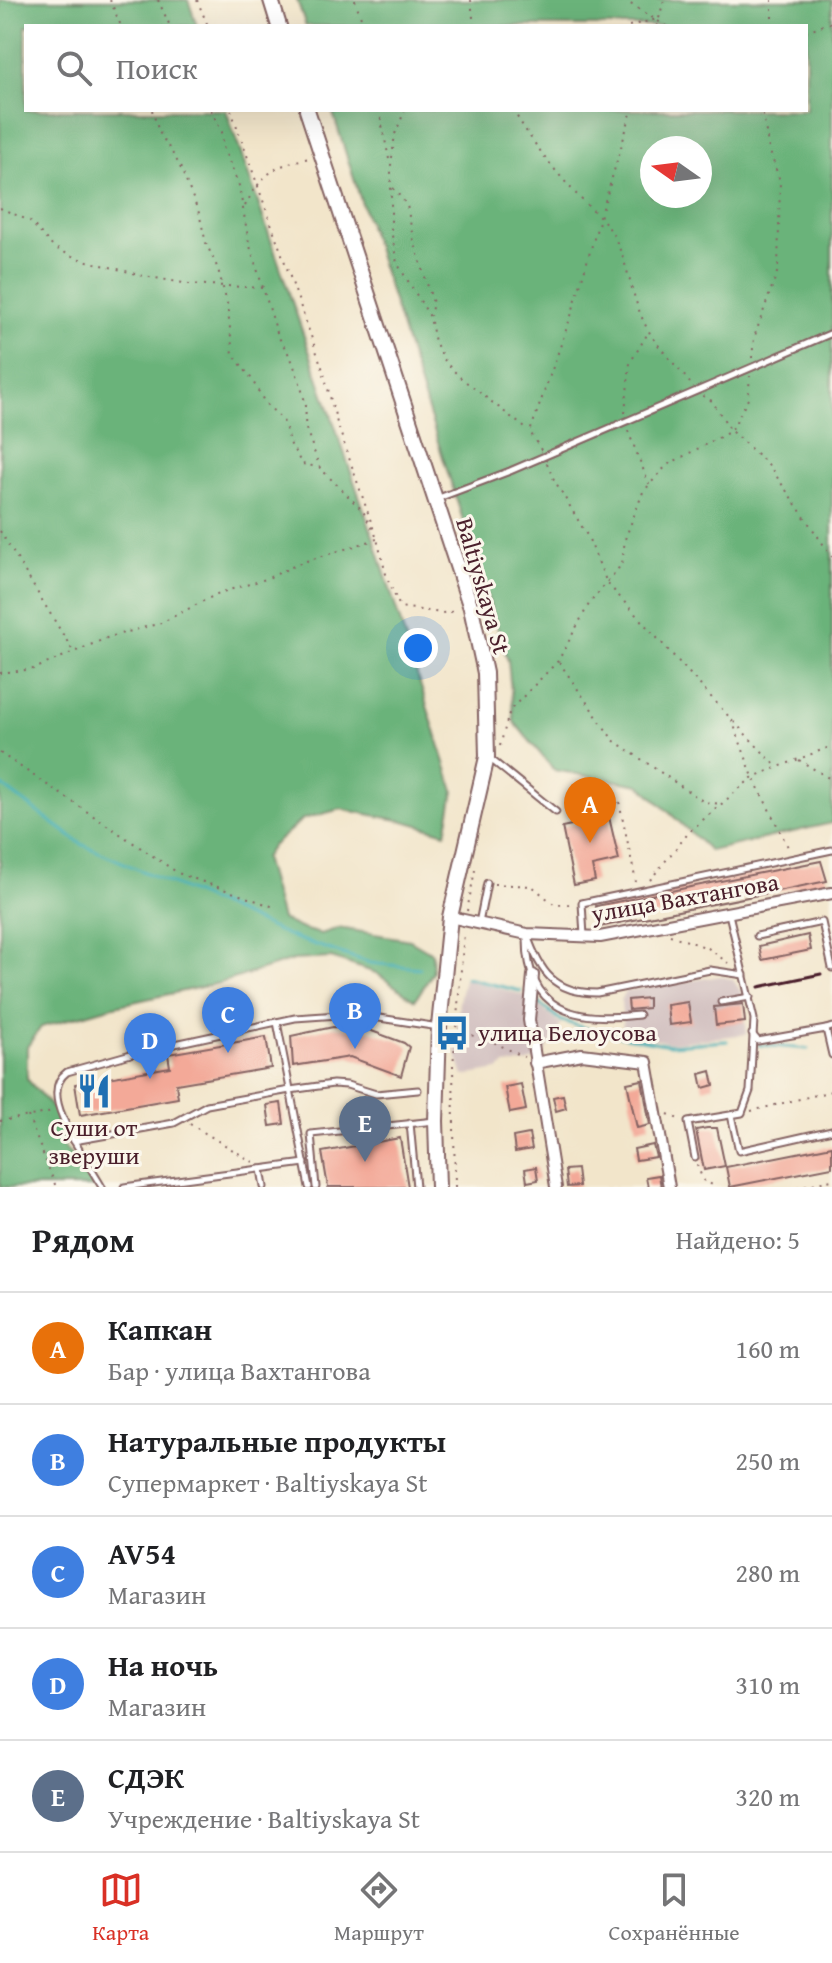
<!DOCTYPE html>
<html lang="ru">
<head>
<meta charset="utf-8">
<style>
	body { margin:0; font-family:"Gentium Book Plus",serif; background:#f2f2f2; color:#202124 }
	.compass { position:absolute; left:640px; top:136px; width:72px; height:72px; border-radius:50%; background:#fff; box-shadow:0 8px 32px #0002; rotate:284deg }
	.you { position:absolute; left:418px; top:648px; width:28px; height:28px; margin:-20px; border:6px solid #fff; border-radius:50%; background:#1a73e8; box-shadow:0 0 0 12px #1a73e833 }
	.badge { display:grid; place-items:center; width:52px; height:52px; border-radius:50%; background:#d93025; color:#fff; font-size:26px; font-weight:700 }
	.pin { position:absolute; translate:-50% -66px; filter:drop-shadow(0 2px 4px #0008) }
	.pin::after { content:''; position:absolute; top:42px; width:28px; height:24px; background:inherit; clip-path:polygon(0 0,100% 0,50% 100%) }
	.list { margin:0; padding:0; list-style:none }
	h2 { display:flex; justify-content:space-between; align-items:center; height:104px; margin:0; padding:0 32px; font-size:34px }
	h2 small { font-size:26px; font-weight:400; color:#757577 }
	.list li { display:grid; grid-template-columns:52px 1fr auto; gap:24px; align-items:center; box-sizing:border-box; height:112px; padding:0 32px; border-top:2px solid #e0e0e0 }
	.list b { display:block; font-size:30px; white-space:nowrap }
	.list p { margin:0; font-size:26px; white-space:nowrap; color:#757577 }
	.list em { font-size:26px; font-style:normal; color:#757577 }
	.icon { flex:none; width:44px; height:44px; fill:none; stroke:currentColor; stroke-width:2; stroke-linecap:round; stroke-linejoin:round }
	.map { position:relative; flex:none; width:832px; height:1187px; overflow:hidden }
	.search { position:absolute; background:#fff; box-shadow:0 8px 32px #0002; left:24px; right:24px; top:24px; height:88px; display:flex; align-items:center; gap:20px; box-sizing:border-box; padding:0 28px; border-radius:0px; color:#757577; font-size:30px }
	.sheet { height:664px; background:#fff }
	nav { display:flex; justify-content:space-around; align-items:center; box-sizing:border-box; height:112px; border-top:2px solid #e0e0e0; background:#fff; font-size:22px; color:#757577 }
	nav a { display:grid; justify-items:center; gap:4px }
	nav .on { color:#d93025 }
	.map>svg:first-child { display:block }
	.industrial { fill:#d1bfbf }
	.forest { fill:#6ab37a; stroke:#5a6952; stroke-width:2; fill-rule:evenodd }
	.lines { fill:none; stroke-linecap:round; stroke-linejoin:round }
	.stream { stroke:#3bacb4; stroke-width:3 }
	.building { fill:#f3a998 }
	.lane-casing { stroke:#856463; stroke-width:9 }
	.street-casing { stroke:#856463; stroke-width:14 }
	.secondary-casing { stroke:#856463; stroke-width:18 }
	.path { stroke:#856463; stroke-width:2; stroke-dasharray:2 6; stroke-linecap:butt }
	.lane { stroke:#fff; stroke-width:5 }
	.street { stroke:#fff; stroke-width:10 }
	.secondary { stroke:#fff; stroke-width:14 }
	.rail { stroke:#4a1f2b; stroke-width:3 }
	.labels { text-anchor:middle; stroke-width:6; stroke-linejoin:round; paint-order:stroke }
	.street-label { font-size:24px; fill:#4a1f2b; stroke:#fbf7ec }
	.poi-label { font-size:24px; fill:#4a1f2b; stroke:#fbf7ec; text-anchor:start }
</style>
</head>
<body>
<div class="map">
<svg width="832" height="1187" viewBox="0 0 832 1187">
	<rect width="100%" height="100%" fill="#fbf7ec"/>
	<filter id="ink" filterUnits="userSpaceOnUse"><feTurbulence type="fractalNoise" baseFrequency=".0125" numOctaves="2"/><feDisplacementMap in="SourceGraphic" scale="16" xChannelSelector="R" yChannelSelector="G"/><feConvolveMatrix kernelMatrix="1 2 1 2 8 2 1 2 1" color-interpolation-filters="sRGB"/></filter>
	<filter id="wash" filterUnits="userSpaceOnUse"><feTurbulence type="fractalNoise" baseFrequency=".006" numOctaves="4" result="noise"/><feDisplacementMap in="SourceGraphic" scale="32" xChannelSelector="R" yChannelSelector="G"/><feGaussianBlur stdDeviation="1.8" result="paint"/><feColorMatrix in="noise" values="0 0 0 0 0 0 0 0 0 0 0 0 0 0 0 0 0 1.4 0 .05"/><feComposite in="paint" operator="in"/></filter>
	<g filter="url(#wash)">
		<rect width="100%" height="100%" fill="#f2e5ca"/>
		<!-- industrial -->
		<g class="industrial">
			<path d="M721 976 733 980 742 993 747 1034 670 1043 623 1030 621 1000 625 991Z"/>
			<path d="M464 979 527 996 561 1024 543 1057 526 1063 505 1065 498 1070 464 1076 456 1052 459 1001Z"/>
		</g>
		<!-- forest -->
		<g class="forest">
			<path d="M0 0H188L197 26H26V110H226L374 539 454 791 446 833 408 822 341 809 303 819 272 846 264 858 281 919 302 929 321 934 339 928 410 940 432 953 433 972 415 1000 376 973 331 958 293 960 220 983 110 1007 41 1027 27 1047V1079L60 1117 64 1147 99 1187H0Z"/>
			<path d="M297 0H832V823L710 851 640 785 554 770 514 722 508 661 332 110H806V26H306ZM652 148H700V196H652Z"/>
		</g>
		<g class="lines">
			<!-- stream -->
			<g class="stream">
				<path d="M0 784 81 844 292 937 370 963 420 968"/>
				<path d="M466 978 521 991"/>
				<path d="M536 1001 562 1021 594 1031 670 1045 727 1041"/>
				<path d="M759 1045 808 1049"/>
			</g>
		</g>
		<g id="blocks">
			<!-- building -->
			<g class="building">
				<path d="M609 817 619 860 592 866 595 881 574 885 562 827Z"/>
				<path d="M821 861 827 881 599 927 596 906Z"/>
				<path d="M808 935 811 950 762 960 759 946Z"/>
				<path d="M648 998V1008L629 1010 628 1000Z"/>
				<path d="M688 1002 691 1022 669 1025 667 1005Z"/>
				<path d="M743 1004 745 1022 716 1025 714 1007Z"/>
				<path d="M333 1027 369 1030 404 1043 409 1047 401 1076 350 1057 293 1066 291 1036Z"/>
				<path d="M266 1037 271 1068 176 1084 178 1098 80 1115 75 1084 170 1067 168 1054Z"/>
				<path d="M711 1071 714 1085 703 1088 700 1074Z"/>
				<path d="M642 1080 650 1125 637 1128 627 1083Z"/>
				<path d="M521 1084 526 1110 510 1113 505 1087Z"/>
				<path d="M563 1095 566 1108 556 1111 553 1097Z"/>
				<path d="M281 1103 284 1124 270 1126 267 1105Z"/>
				<path d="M707 1128H717L725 1166 704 1170 696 1130Z"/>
				<path d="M529 1134 532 1149 515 1152 513 1137Z"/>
				<path d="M400 1138 408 1187H328L322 1152Z"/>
				<path d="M653 1145 656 1157 636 1160 634 1149Z"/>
				<path d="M832 1146V1167L730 1187 726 1167Z"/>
				<path d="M536 1167 538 1180 527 1182 525 1169Z"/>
				<path d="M577 1169 579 1186 567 1187 565 1170Z"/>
				<path d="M659 1175 661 1187H648L646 1177Z"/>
			</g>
		</g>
	</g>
	<g filter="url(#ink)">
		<use href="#blocks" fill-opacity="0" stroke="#856463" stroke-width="2"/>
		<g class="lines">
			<!-- lane casing -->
			<g class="lane-casing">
				<g id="lane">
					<path d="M436 499 510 471 832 333"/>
					<path d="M488 757 556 812"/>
					<path d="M479 923 487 883"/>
					<path d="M527 935C540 972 554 993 597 993L710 970 744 975"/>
					<path d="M584 936 582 903 832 850"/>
					<path d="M757 936 822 922 832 968"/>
					<path d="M527 939C527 1013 577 1022 639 1015"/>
					<path d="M721 1002 750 997"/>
					<path d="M277 1022 309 1187"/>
					<path d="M832 1027 826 1029 832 1055"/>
					<path d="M752 1034 758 1041 826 1029"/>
					<path d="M418 1090 376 1094 347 1085 333 1084 290 1090 207 1105 174 1123 74 1141C64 1122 45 1088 67 1072L138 1052 295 1018 353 1014 439 1027"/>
					<path d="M731 1115 739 1151 832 1130"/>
					<path d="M410 1123 416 1187"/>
					<path d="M74 1141 102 1187"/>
					<path d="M695 1158 688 1122 742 1113 750 1091 754 1019 729 914"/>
					<path d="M261 1169 264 1187"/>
					<path d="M124 1187 305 1163"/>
					<path d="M316 1187 311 1134 435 1121"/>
				</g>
			</g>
			<!-- street casing -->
			<g class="street-casing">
				<g id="street">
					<path d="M450 917 527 934 600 937 832 893"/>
					<path d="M533 975 529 1020 556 1187"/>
					<path d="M535 1063 582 1054 647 1062 669 1187"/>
				</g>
			</g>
			<!-- secondary casing -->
			<g class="secondary-casing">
				<g id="secondary">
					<path d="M271 0 279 26"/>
					<path d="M307 110 471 608 485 673 487 757 450 917 439 1027 436 1121 438 1187"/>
				</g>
			</g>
			<!-- path -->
			<g class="path">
				<path d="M110 0 121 26"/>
				<path d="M158 0 170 26"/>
				<path d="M197 0 208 26"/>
				<path d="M355 0 364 26"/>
				<path d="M471 0 474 26"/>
				<path d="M624 0 666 26"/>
				<path d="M772 0V26"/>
				<path d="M629 26 657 19"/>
				<path d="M657 26 664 0"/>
				<path d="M806 31 832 22"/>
				<path d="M152 110 159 132 179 164 199 213 206 243 218 269 227 303 233 354 251 378 265 403 283 420 291 445 302 464 318 467"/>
				<path d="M211 110 222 132 223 147 239 186 249 243 278 336 291 358 300 383 306 406 305 426 320 468 363 511 373 531"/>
				<path d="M231 110 323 370 337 423 377 539 387 578 400 607 442 613 458 611"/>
				<path d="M379 110 390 164"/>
				<path d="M405 110 395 134 391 165V230L397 263 430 317 435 342 446 363 461 378 529 431"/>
				<path d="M513 110C531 141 558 176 584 202 593 211 602 217 609 228 629 259 630 298 648 330 659 349 677 366 690 383"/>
				<path d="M393 188 407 205 413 238 433 303 430 316"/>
				<path d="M245 206C261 175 275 164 310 158"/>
				<path d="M0 208 30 221 53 247 76 258 144 276 189 284 263 288"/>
				<path d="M752 358 754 338 778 270 780 181 769 149 762 110"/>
				<path d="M703 396 712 401 731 431 748 399 750 376"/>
				<path d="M625 413 630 363 648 333"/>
				<path d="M628 431 649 484"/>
				<path d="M541 450 530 432 571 316 632 110"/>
				<path d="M547 463 552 476 588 537 607 583 732 720 753 777 789 849"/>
				<path d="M0 531 73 651"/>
				<path d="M559 662 613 740 704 802 720 804"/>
				<path d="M0 673 34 669 109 637 161 623 219 593 266 579 300 563 377 539"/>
				<path d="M734 722 777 767"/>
				<path d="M500 746 510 710 558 661 589 604 622 564 625 539 643 492 667 465 731 431 768 464 832 557"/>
				<path d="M0 753 178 873 277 908"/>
				<path d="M799 760 832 780"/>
				<path d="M565 811 619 801 636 882"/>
				<path d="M650 880 690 831 753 777 832 746"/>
				<path d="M494 884 532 886 555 905 573 904"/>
				<path d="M467 911 475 870"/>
				<path d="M670 935 708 948 728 963"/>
				<path d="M456 1032 485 1038 524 1057"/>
				<path d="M751 1111 832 1091"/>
				<path d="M668 1114 680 1120"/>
				<path d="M28 1116 56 1187"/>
				<path d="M0 1121 54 1112"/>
				<path d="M190 1124 253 1162"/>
				<path d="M697 1165 703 1180 716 1187"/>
				<path d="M455 1187 453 1066 464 933"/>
				<path d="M797 1187 832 1180"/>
			</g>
			<!-- lane -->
			<use href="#lane" class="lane"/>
			<!-- street -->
			<use href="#street" class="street"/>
			<!-- secondary -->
			<use href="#secondary" class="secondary"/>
			<!-- rail -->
			<path class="rail" d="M759 987 821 974"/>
		</g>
	</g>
	<!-- icons -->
	<defs>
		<g id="bus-bare" transform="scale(2.76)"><path d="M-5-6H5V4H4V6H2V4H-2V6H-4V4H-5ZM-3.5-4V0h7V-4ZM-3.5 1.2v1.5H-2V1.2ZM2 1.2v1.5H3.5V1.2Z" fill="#1f6fb2" stroke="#fbf7ec" stroke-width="2.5" paint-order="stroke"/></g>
		<g id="restaurant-bare" transform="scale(2.76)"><path d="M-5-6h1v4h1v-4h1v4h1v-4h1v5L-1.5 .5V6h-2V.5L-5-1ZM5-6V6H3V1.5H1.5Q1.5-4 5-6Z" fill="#1f6fb2" stroke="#fbf7ec" stroke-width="2.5" paint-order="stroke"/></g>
	</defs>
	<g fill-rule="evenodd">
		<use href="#bus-bare" x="452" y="1033"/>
		<use href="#restaurant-bare" x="94" y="1091"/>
	</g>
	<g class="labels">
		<!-- street labels -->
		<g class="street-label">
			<text transform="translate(483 586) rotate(74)" y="8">Baltiyskaya St</text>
			<text transform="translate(685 898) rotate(-10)" y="8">улица Вахтангова</text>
		</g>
		<!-- poi labels -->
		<g class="poi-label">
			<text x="478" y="1041">улица Белоусова</text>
			<text x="94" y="1136" text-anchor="middle">Суши от<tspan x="94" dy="28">зверуши</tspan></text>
		</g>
	</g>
</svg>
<svg class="compass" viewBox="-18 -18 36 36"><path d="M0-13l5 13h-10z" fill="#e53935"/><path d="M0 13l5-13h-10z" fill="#757577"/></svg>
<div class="you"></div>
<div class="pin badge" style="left:590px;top:843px;background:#e8710a">A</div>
<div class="pin badge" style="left:355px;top:1049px;background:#3f7fe0">B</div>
<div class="pin badge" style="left:228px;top:1053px;background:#3f7fe0">C</div>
<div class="pin badge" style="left:150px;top:1079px;background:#3f7fe0">D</div>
<div class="pin badge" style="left:365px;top:1162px;background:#5c6f8a">E</div>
<div class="search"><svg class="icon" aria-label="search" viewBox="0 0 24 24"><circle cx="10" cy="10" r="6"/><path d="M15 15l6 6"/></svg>Поиск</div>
</div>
<section class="sheet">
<h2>Рядом<small>Найдено: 5</small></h2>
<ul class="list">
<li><span class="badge" style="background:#e8710a">A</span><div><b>Капкан</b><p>Бар · улица Вахтангова</p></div><em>160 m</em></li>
<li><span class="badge" style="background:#3f7fe0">B</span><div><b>Натуральные продукты</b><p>Супермаркет · Baltiyskaya St</p></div><em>250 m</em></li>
<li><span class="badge" style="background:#3f7fe0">C</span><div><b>AV54</b><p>Магазин</p></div><em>280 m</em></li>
<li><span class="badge" style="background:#3f7fe0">D</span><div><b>На ночь</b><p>Магазин</p></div><em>310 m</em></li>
<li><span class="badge" style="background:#5c6f8a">E</span><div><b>СДЭК</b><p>Учреждение · Baltiyskaya St</p></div><em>320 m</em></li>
</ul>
</section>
<nav>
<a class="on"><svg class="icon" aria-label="map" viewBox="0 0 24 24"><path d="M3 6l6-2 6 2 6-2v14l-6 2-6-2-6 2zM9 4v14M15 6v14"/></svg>Карта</a>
<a><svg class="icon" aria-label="directions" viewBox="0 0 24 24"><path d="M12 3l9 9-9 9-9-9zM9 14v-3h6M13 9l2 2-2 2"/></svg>Маршрут</a>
<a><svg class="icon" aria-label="saved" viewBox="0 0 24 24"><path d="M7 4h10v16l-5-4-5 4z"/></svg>Сохранённые</a>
</nav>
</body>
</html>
